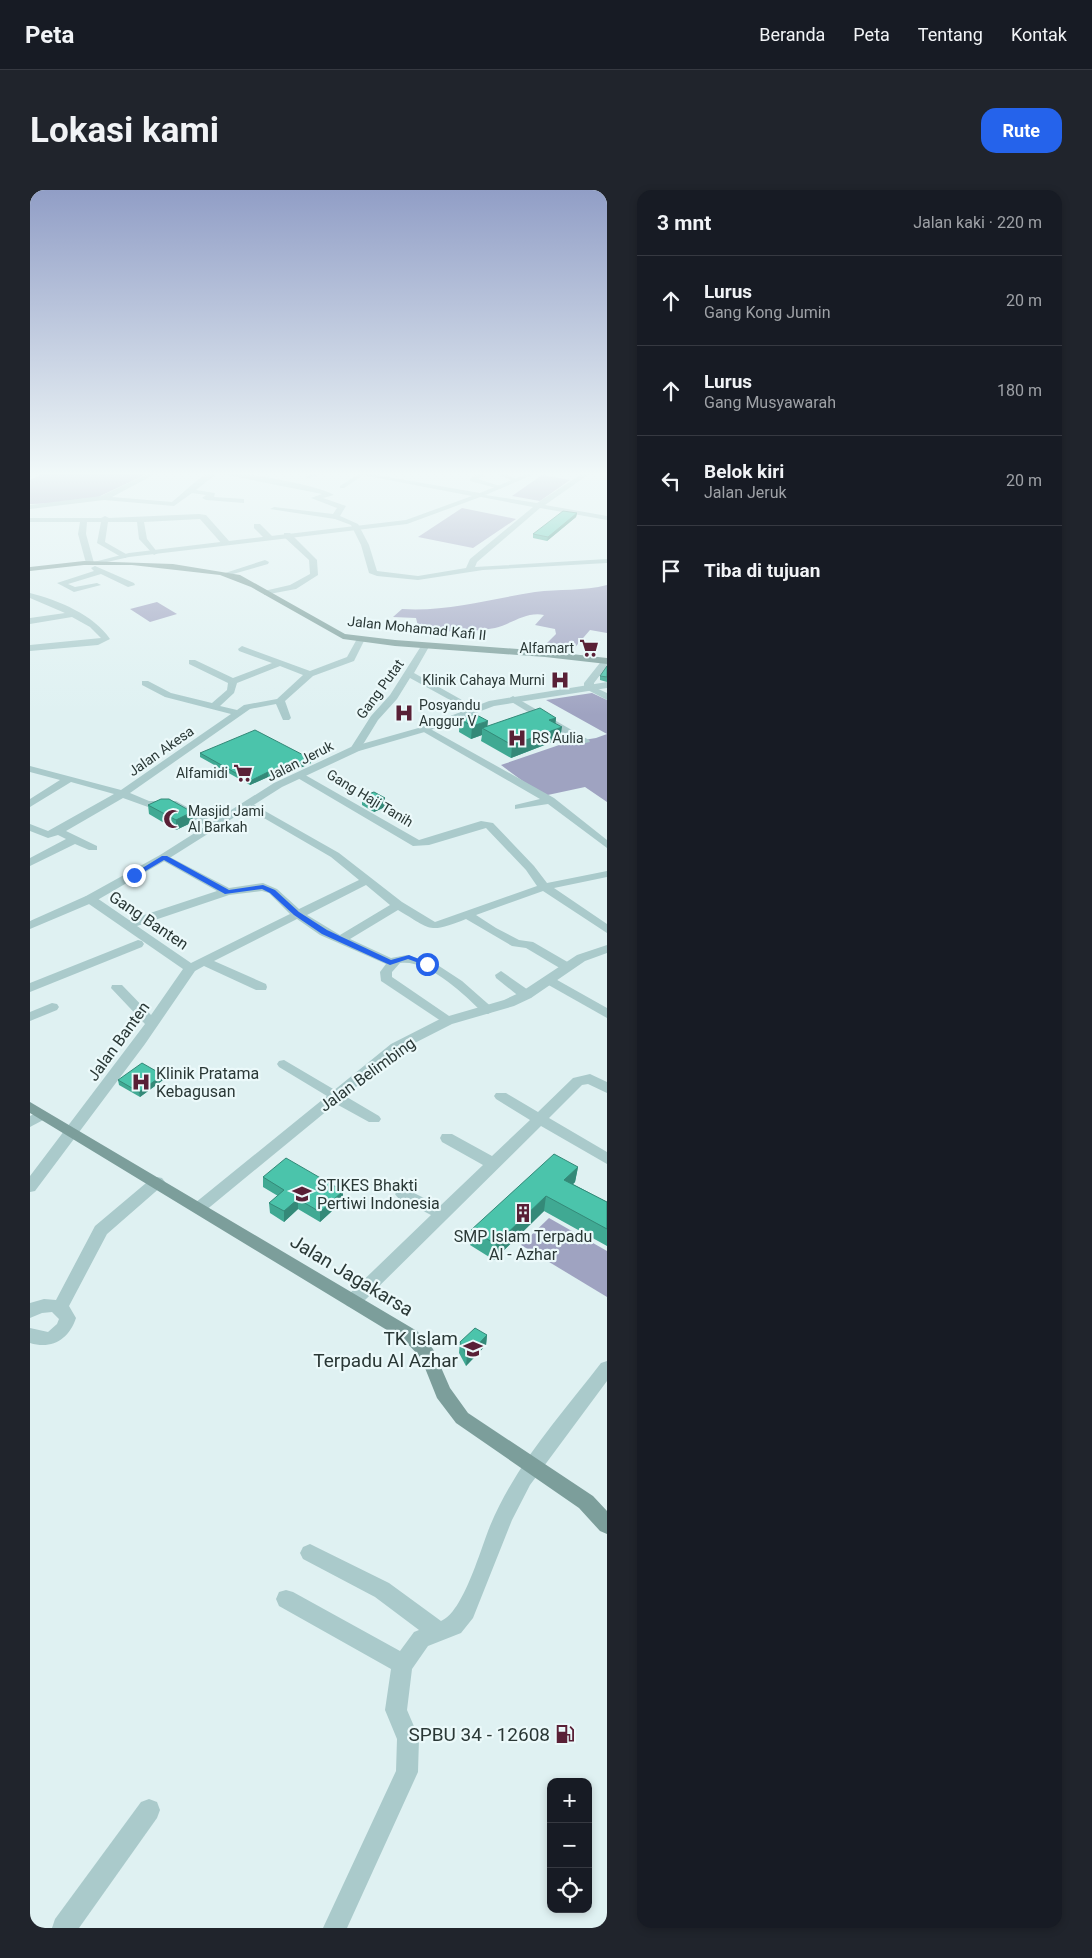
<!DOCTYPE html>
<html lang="id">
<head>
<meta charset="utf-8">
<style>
	body { margin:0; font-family:Roboto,sans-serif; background:#20242c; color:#f1f3f6 }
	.controls { position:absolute; right:15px; bottom:15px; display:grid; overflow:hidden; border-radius:10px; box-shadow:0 2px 8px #0003 }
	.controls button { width:45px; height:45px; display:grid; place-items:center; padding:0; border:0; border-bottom:1px solid #363941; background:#171b24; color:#f1f3f6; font:25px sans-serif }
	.stop { position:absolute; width:15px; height:15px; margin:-11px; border:4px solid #2563eb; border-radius:50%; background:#fff }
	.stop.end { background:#2563eb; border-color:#fff; box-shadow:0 1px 5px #0008 }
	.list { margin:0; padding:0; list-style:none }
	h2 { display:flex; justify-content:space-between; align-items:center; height:65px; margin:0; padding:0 20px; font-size:21px }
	h2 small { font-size:16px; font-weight:400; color:#9ea1a6 }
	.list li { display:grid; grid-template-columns:32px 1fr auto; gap:15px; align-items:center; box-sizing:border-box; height:90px; padding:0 20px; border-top:1px solid #363941 }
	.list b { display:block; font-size:19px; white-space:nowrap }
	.list p { margin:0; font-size:16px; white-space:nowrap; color:#9ea1a6 }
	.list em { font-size:16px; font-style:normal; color:#9ea1a6 }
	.icon { flex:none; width:28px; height:28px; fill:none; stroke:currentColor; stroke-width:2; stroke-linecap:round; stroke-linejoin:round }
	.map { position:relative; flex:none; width:577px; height:1738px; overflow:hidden; border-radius:15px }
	header { display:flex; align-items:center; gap:30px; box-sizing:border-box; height:70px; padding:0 25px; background:#171b24; border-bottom:1px solid #363941 }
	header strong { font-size:24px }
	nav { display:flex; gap:28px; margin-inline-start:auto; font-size:18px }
	.intro { display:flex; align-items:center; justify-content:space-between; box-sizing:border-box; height:120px; padding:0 30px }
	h1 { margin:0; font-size:35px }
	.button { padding:12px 22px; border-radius:15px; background:#2563eb; color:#fff; font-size:18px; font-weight:700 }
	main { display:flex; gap:30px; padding:0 30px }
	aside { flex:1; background:#171b24; border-radius:15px; box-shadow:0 2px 8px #0003 }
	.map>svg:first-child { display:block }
	.green { fill:#9fa3c1 }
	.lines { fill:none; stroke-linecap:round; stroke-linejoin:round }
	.minor { fill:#aacacb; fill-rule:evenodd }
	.tertiary { fill:#aacacb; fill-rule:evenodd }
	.secondary { fill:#7c9e9b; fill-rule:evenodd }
	.wall { fill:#40a993 }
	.shaded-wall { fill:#348978 }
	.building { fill:#4bc4ab; stroke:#348978 }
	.route { fill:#2563eb }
	.labels { text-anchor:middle; stroke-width:4.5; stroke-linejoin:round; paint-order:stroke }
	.far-street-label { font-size:14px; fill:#2a3836; stroke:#ebf9fa }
	.far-poi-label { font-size:14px; fill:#2a3836; stroke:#ebf9fa; text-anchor:end }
	.street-label { font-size:16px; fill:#2a3836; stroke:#ebf9fa }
	.poi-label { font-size:16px; fill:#2a3836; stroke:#ebf9fa; text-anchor:start }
	.near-street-label { font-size:19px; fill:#2a3836; stroke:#ebf9fa }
	.near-poi-label { font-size:19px; fill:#2a3836; stroke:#ebf9fa; text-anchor:end }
</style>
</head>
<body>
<header>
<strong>Peta</strong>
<nav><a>Beranda</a><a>Peta</a><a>Tentang</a><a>Kontak</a></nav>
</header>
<div class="intro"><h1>Lokasi kami</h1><a class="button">Rute</a></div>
<main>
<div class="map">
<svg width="577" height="1738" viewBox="0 0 577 1738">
	<rect width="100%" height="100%" fill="#dff1f2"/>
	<!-- green -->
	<g class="green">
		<path d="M16 282H121L66 308 34 313 0 314V290Z"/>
		<path d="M512 285 540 290 510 311 482 306Z"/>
		<path d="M432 318 486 329 443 358 388 347Z"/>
		<path d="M577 395V443L560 440 541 462 513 457 526 444 525 439 505 435 514 425C497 421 481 434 465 438 440 443 414 441 389 440L386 428 363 427 372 419C416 422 461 409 505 402 529 399 554 401 577 395Z"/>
		<path d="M127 412 147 424 120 432 100 419Z"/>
		<path d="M562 503 577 510V612L555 597 513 606 471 575 535 553 566 548 577 544 516 510Z"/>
		<path d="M519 1028 577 1061V1107L491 1055Z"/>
	</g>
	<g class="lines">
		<!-- minor -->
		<g class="minor">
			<path d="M122 282H129L82 307 142 312C151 305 173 283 182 282 200 279 290 295 304 305L293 308 316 316 310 326 328 334 339 355 347 381 388 386 436 378 440 369 503 317 451 307 449 304 507 313 555 282H562L515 315 577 326V330L510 318 447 372 445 377 577 369V373L453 380 388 390 347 386 339 383 331 355 321 335 305 329 240 319 244 317 303 324 307 318 281 308 292 304 187 283 166 300 185 303 184 307 214 309V313L176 310 172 308 176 305 162 303 144 316 74 310 0 319V315L71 306Z"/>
			<path d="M286 282H294L280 288 275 287Z"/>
			<path d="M439 282 453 284V286L448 289 473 297 470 299 440 291V289L445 285Z"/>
			<path d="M462 282H470L489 290 484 291Z"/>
			<path d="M330 283 335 284 314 298H310V296Z"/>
			<path d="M169 324 176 325 199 351V355H193L170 329 114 332 117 349 128 363 124 365 109 349 107 332H78L75 352 96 364V368H93L67 353 71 332H57L56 344 64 373 60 375 56 373 48 344 50 332H0V328H71L75 326 79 328Z"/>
			<path d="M224 334H230L242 346V350H236L224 338Z"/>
			<path d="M254 343H260L287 370 288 385 266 399 234 405V401L260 395 280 384 279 370 254 347Z"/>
			<path d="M235 370 239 372 238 374 196 386 192 384Z"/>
			<path d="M65 376 104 393 105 395 98 397 71 384 38 394 45 397 67 393 71 395 44 402 27 393 64 381 61 378Z"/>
			<path d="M0 403C28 410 64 425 80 449L68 455 0 461V455L71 448 60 437 42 427 0 434V428L35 423 0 408Z"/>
			<path d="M328 447 335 449 324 471 283 486 255 511 261 528 259 530H253L246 514 220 519 100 603 119 611H146L188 634V638H180L140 616 118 617 93 608 36 641 67 656V660H59L45 654 0 676V668L36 649 28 645 18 648 0 641V634L18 641 84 604 41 592 0 617V609L30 590 0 582V576L91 600 201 524 135 507 112 495V491H118L141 503 182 513 197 500 198 493 159 474V470H165L203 488 242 473 209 461 208 459 212 456 280 481 317 467ZM250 476 273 485 247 509 214 515 207 520 190 516 204 503 207 493Z"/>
			<path d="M393 453 400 455 384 483 448 519 440 521 380 488 367 509 348 530 329 561H321L320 559 341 526 360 505Z"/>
			<path d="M573 469H577V476L564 493V497L577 503V510L554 498V493Z"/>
			<path d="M483 506 559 550 560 552 551 554 480 511 478 509Z"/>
			<path d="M395 536 524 608 577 650V658L518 614 485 619V615L510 609 392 541 390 539Z"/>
			<path d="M270 582 389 650 451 631 463 633 504 676 517 693 577 681V687L524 698 577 734V743L513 701 446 725 466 738 489 750 503 752 541 774 543 777 541 780H533L496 758 482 756 436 729C398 744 402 740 368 720L320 749 361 768 377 765 406 774 432 791 465 820 458 824 453 823C434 804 398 769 370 773L362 782V787L422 828 424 831 417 835 351 791 350 782 356 774 290 745 267 729 184 771 236 794 237 797 236 800H226L174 776 165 781 115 854 5 1001 0 1002V986L115 834 81 798 82 795H92L121 825 153 779 56 712 54 709 56 706H64L99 730 187 701 130 669 128 667 134 664 199 698 233 693 247 699 269 719 329 690 301 667 215 617V613L219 612 309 663 372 712 405 732 507 696 496 680 456 638 399 655 383 656 266 587 265 585ZM336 695 360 715 310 745 277 725ZM232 701 239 703 260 724 161 773 107 736 199 705Z"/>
			<path d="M108 750 112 751 114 754 112 757 0 802V793Z"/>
			<path d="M471 781 501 802 502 805 501 808H491L466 788 465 785Z"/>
			<path d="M520 786 577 818V828L515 793 514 790 515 787Z"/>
			<path d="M22 813 27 814 29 817 27 820 0 831V822Z"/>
			<path d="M254 870 349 926 351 929 349 932H339L299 910 297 906 249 877 247 874 249 871Z"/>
			<path d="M560 884 577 892V903L558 894 552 895 519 928 577 962V974L511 936 329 1116 323 1117 317 1116 315 1111 317 1106 401 1025 368 1008 365 1004 368 1000H378L410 1016 453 975 412 952 410 948 412 944H422L462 966 500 930 466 909 464 906 466 903H476L508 922 543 888Z"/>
			<path d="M12 920 19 925 17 928 0 937V926Z"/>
			<path d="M127 987 132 988 135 992 132 996 77 1044 39 1116 46 1128C39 1149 22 1160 0 1153V1138L18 1142 27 1134 29 1129 22 1122 12 1123 0 1128V1113L14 1109 26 1110 65 1036 122 988Z"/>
			<path d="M577 1171V1191L500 1295 482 1330 443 1428 431 1443 398 1456 382 1479 377 1520 389 1548 388 1582 317 1738H293L366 1581 367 1549 355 1520 361 1479 249 1416 246 1409 249 1402 256 1400 263 1402 370 1461 384 1442 389 1440 345 1407 273 1369 270 1363 273 1357 280 1354 359 1393 411 1431C433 1423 451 1358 460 1336 485 1275 531 1225 571 1173Z"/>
			<path d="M119 1609 127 1612 130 1620 127 1628 49 1738H22L25 1729 111 1612Z"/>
		</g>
		<!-- tertiary -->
		<g class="tertiary">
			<path d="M317 282H329L450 303 501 282H509L453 306 377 334 99 367 64 375 60 373 99 363 376 330 442 306Z"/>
			<path d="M577 492V498L464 516 398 541 329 561 252 597 138 669 64 712 0 739V731L56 706 130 665 244 593 321 557 392 537 459 511Z"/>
			<path d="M577 755V763L555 771 501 808 484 816 422 834 371 860 175 1021H165L162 1017 165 1013 361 854 412 828 474 810 491 802 547 765Z"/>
		</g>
		<!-- secondary -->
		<g class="secondary">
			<path d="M54 371 143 374 210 385 315 444 365 450 515 461 577 468V474L515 467 365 456 313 449 221 397 190 385 102 375H54L0 381V377Z"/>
			<path d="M0 912 387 1141 403 1159 420 1198 438 1223 563 1306 577 1321V1344L570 1341 549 1318 426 1233 407 1208 391 1168 375 1151 0 923Z"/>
		</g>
	</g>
	<!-- wall -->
	<g class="wall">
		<path d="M547 323 546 327 517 351 503 348V344Z"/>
		<path d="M577 476V492L570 490V486Z"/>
		<path d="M526 528 525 533 530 549 481 568 451 551 452 545 441 549 429 542 430 529 457 537Z"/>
		<path d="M170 563 281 569V573L244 590 238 587 220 595 170 567Z"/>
		<path d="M332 606 355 617 344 622 332 615Z"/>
		<path d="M118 615 162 622 163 632 146 640 119 624Z"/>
		<path d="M88 890H133L110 907 89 895Z"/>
		<path d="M548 977 545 992 543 994 577 1012V1056L514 1021 464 1070 440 1055 441 1040Z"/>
		<path d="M233 987 313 1001V1011L290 1032 268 1019 254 1032 240 1023 239 1013 248 1006 233 997Z"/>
		<path d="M457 1145 456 1155 436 1176 429 1163 430 1152Z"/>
	</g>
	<!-- shaded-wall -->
	<g class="shaded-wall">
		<path d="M547 323 546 327 517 351 518 347Z"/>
		<path d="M526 528 525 539 532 537 530 549 481 568 482 555 519 530Z"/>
		<path d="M458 531 457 541 452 538V545L441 549 442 536Z"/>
		<path d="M281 569V573L244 590 243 585Z"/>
		<path d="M238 582V587L220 595V591Z"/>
		<path d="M355 608V617L344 622V613Z"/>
		<path d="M162 622 163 632 146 640V630Z"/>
		<path d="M133 885V890L110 907 109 902Z"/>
		<path d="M548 977 545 992 532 1005 534 990Z"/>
		<path d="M313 1001V1011L290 1032V1022Z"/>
		<path d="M516 1006 514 1021 464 1070 466 1054Z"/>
		<path d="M268 1009V1019L254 1032V1021Z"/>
		<path d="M457 1145 456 1155 436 1176 437 1166Z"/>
	</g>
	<!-- building -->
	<g class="building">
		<path d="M533 321 547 323 518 347 503 344Z"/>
		<path d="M577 476V487L570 486Z"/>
		<path d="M510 518 526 528 519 530 532 537 482 555 452 538Z"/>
		<path d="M445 524 458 531 442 536 430 529Z"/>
		<path d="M225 540 281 569 243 585 238 582 220 591 170 563Z"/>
		<path d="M344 602 355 608 344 613 332 606Z"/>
		<path d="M131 609H139L162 622 146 630 118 615Z"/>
		<path d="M112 873 133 885 109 902 88 890Z"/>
		<path d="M524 964 548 977 534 990 577 1012V1039L516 1006 466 1054 441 1040Z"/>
		<path d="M256 968 313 1001 290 1022 268 1009 254 1021 239 1013 254 1000 233 987Z"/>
		<path d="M445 1138 457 1145 437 1166 430 1152Z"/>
	</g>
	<!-- sky -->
	<linearGradient id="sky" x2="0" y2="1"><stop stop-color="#919ec6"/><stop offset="0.54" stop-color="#f1f9f9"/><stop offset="1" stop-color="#f1f9f9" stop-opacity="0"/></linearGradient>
	<rect width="577" height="525" fill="url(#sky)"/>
	<!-- route -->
	<path class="route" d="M132 666H137L199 700 233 695 245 700 269 722 297 740 361 770 379 765 401 774 397 776 378 769 360 775 292 744 264 725 240 703 232 699 195 704 134 670 107 686 101 685Z"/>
	<!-- icons -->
	<defs>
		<g id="supermarket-bare" transform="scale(1.5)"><path d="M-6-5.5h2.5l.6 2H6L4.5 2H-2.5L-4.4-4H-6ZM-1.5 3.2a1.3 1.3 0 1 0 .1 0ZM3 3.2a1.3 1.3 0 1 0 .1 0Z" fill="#592036" stroke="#ebf9fa" stroke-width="2.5" paint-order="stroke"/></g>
		<g id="hospital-bare" transform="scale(1.5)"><path d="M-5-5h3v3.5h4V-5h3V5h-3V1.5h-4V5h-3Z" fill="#592036" stroke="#ebf9fa" stroke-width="2.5" paint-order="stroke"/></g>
		<g id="mosque-bare" transform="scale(1.5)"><path d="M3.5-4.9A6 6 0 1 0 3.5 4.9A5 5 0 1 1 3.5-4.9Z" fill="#592036" stroke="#ebf9fa" stroke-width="2.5" paint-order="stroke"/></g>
		<g id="university-bare" transform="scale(1.5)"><path d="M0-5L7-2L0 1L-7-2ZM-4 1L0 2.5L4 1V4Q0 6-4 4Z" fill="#592036" stroke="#ebf9fa" stroke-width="2.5" paint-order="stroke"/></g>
		<g id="building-bare" transform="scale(1.5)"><path d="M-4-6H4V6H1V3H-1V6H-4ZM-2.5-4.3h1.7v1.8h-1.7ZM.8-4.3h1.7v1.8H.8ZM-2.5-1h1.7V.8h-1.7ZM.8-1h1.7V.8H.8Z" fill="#592036" stroke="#ebf9fa" stroke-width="2.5" paint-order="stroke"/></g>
		<g id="school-bare" transform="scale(1.5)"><path d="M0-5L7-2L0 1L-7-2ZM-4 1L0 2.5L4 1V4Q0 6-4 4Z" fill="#592036" stroke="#ebf9fa" stroke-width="2.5" paint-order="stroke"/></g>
		<g id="fuel-bare" transform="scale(1.5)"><path d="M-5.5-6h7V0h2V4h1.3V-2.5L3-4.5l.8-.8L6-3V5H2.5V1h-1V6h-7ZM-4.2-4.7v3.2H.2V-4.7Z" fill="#592036" stroke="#ebf9fa" stroke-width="2.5" paint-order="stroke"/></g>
	</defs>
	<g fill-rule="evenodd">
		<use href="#supermarket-bare" x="559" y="458"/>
		<use href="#hospital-bare" x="530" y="490"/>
		<use href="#hospital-bare" x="374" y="523"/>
		<use href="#hospital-bare" x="487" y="548"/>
		<use href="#supermarket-bare" x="213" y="583"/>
		<use href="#mosque-bare" x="143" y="629"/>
		<use href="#hospital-bare" x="111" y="892"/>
		<use href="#university-bare" x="272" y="1004"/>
		<use href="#building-bare" x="493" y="1023"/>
		<use href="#school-bare" x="443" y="1159"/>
		<use href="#fuel-bare" x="535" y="1544"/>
	</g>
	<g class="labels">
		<!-- far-street labels -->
		<g class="far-street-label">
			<text transform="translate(387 438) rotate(6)" y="5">Jalan Mohamad Kafi II</text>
			<text transform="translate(350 499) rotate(-54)" y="5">Gang Putat</text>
			<text transform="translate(131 561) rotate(-35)" y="5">Jalan Akesa</text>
			<text transform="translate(270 571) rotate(-27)" y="5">Jalan Jeruk</text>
			<text transform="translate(340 608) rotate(31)" y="5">Gang Haji Tanih</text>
		</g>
		<!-- far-poi labels -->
		<g class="far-poi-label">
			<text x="544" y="463">Alfamart</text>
			<text x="515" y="495">Klinik Cahaya Murni</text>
			<text x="389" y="520" text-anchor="start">Posyandu<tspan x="389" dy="16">Anggur V</tspan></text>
			<text x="502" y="553" text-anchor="start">RS Aulia</text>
			<text x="198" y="588">Alfamidi</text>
			<text x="158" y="626" text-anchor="start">Masjid Jami<tspan x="158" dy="16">Al Barkah</tspan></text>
		</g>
		<!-- street labels -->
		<g class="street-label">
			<text transform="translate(119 730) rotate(34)" y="6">Gang Banten</text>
			<text transform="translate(88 851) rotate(-54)" y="6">Jalan Banten</text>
			<text transform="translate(337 884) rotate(-36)" y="6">Jalan Belimbing</text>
		</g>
		<!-- poi labels -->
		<g class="poi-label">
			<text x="126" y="889">Klinik Pratama<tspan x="126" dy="18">Kebagusan</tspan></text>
			<text x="287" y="1001">STIKES Bhakti<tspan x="287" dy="18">Pertiwi Indonesia</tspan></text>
			<text x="493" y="1052" text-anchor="middle">SMP Islam Terpadu<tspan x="493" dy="18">Al - Azhar</tspan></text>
		</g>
		<!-- near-street labels -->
		<g class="near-street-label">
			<text transform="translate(322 1085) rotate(31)" y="7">Jalan Jagakarsa</text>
		</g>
		<!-- near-poi labels -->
		<g class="near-poi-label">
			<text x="428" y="1155">TK Islam<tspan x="428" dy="22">Terpadu Al Azhar</tspan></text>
			<text x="520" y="1551">SPBU 34 - 12608</text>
		</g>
	</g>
</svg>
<div class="controls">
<button>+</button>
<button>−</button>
<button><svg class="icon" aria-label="locate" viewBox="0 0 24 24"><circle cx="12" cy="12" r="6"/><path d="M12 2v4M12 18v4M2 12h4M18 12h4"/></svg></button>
</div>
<div class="stop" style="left:397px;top:774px"></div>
<div class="stop end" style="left:104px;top:685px"></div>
</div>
<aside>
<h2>3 mnt<small>Jalan kaki · 220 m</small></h2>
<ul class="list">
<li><svg class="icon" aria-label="ahead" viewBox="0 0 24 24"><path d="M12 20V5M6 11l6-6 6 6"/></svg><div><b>Lurus</b><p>Gang Kong Jumin</p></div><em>20 m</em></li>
<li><svg class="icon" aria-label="ahead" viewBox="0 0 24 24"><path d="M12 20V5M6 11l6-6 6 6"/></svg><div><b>Lurus</b><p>Gang Musyawarah</p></div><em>180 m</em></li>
<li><svg class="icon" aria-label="left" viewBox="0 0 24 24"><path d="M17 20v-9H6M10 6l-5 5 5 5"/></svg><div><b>Belok kiri</b><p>Jalan Jeruk</p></div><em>20 m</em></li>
<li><svg class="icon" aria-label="arrive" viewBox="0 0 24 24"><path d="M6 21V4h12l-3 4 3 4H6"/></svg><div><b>Tiba di tujuan</b></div></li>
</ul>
</aside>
</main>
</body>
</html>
